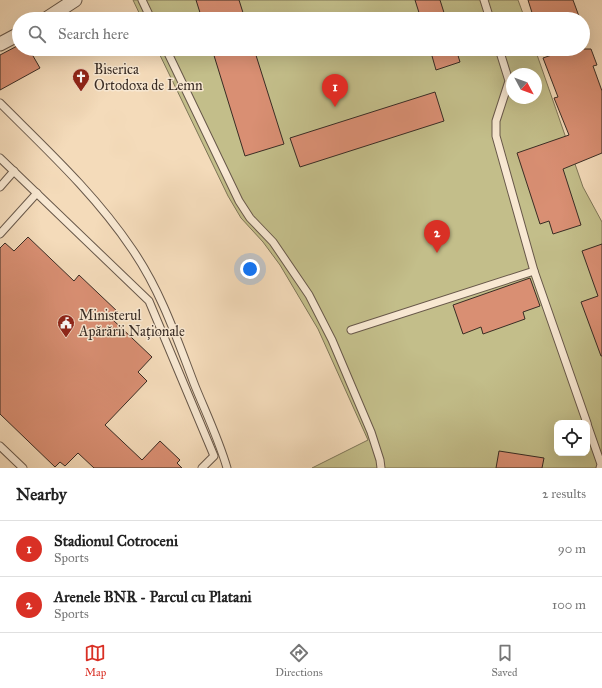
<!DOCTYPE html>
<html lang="en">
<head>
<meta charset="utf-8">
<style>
	body { margin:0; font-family:"IM FELL Great Primer",serif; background:#f2f2f2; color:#222 }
	.controls { position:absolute; right:12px; bottom:12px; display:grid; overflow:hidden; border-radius:8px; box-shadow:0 4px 16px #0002 }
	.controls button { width:36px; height:36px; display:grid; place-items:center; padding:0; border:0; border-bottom:1px solid #e0e0e0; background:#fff; color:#222; font:20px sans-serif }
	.compass { position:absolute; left:506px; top:68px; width:36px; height:36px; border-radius:50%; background:#fff; box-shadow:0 4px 16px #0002; rotate:131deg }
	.you { position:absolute; left:250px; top:269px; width:14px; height:14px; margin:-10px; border:3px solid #fff; border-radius:50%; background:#1a73e8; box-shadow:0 0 0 6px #1a73e833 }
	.badge { display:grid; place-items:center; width:26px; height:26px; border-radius:50%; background:#d93025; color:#fff; font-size:13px; font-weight:700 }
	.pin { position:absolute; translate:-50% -33px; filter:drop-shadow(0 1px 2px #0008) }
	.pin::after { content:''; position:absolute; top:21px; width:14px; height:12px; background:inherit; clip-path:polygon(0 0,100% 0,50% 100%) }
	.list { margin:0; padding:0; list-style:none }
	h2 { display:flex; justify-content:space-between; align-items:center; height:52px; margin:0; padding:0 16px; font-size:17px }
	h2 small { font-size:13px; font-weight:400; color:#767676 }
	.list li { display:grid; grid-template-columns:26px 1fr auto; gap:12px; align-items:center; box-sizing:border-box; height:56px; padding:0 16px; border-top:1px solid #e0e0e0 }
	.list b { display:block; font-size:15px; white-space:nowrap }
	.list p { margin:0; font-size:13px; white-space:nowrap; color:#767676 }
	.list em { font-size:13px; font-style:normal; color:#767676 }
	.icon { flex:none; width:22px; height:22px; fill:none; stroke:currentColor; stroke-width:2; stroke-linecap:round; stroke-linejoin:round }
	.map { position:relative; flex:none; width:602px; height:468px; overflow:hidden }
	.search { position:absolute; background:#fff; box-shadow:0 4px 16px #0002; left:12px; right:12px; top:12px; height:44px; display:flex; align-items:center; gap:10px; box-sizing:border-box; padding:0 14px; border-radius:22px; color:#767676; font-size:15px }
	.sheet { height:164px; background:#fff }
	nav { display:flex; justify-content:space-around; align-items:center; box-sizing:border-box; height:56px; border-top:1px solid #e0e0e0; background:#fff; font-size:11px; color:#767676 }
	nav a { display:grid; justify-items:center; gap:2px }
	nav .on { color:#d93025 }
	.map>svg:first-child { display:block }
	.green { fill:#c3be8a; stroke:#7e7557; fill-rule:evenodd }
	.building { fill:#d98f73; stroke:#392c24 }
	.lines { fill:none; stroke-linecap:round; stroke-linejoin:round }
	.lane-casing { stroke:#68584a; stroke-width:9 }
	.street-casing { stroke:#68584a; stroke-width:15 }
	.lane { stroke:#f8e8d2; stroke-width:7 }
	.street { stroke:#f8e8d2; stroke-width:13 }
	.labels { text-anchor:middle; stroke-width:3; stroke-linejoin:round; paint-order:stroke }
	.poi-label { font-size:14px; fill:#392c24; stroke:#f8e8d2; text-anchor:start }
</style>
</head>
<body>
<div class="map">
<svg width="602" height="468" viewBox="0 0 602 468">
	<rect width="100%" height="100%" fill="#f4dbba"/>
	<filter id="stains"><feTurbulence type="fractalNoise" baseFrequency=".005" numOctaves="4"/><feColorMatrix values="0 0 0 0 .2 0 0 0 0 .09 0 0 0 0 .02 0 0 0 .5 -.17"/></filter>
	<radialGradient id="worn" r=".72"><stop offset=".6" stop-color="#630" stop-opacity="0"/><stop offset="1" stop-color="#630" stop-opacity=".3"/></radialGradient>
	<!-- green -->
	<g class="green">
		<path d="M133 0H518L525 19H142Z"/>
		<path d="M157 49H535L583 187 602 222V468H312L368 440 318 329 280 265 263 242 241 218 228 196ZM512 74H536V98H512ZM557 423H587V453H557Z"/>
	</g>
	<!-- building -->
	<g class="building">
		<path d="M196 0H239L245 19H202Z"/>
		<path d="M415 0H440L446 19H421Z"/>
		<path d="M528 0H573L580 19H534Z"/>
		<path d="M19 45V49H29L40 68 0 90V55Z"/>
		<path d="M212 49H254L284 144 245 156Z"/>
		<path d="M430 49H456L460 62 436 70Z"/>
		<path d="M569 49H591L597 65 593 66 602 91V153L563 169 581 225 553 234 549 221 540 224 517 153 569 135 554 98 558 97 543 58Z"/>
		<path d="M435 92 444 121 300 167 290 138Z"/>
		<path d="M28 237 74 281 79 275 99 294 118 312 112 319 152 357 138 372 147 381 105 425 142 460 160 441 180 460 177 463 182 468H94L78 453 65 466 60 462 55 467 0 414V248L5 243 14 251Z"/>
		<path d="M602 244V356H601L581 302 598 296 582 251Z"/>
		<path d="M530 278 540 306 523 312 525 319 483 334 481 327 463 334 453 305Z"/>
		<path d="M499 451 544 458 542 468H496Z"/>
	</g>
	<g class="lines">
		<!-- lane casing -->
		<g class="lane-casing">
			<g id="lane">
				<path d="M142 0 151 19"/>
				<path d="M484 0 490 19"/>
				<path d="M166 49 239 201 250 218 273 242 309 295 332 340 371 432 380 460 381 468"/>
				<path d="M499 49 509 81 496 121V136L534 271 587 423"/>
				<path d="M0 103C46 149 95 194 132 249 161 291 177 339 195 386 206 413 219 440 227 468"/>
				<path d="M0 158 149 301 214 456 202 468"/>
				<path d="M0 187 14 171"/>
				<path d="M0 234 37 193"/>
				<path d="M351 330 534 271"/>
				<path d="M587 424 601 464 600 468"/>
				<path d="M0 446 23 468"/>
			</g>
		</g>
		<!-- street casing -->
		<g class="street-casing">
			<g id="street">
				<path d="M46 19 75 0"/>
				<path d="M0 44 19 34"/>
			</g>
		</g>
		<!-- lane -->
		<use href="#lane" class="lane"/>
		<!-- street -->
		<use href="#street" class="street"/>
	</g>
	<!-- icons -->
	<defs>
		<g id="church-pin" transform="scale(0.9)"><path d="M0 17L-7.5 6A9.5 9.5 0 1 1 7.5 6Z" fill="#8f2418" stroke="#f8e8d2"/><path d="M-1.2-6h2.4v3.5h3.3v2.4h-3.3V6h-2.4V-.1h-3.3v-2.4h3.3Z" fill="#fff"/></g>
		<g id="civic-pin" transform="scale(0.9)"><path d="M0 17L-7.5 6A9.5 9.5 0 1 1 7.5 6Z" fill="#8f2418" stroke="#f8e8d2"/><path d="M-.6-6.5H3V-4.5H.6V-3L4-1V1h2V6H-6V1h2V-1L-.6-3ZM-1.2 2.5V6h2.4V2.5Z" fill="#fff"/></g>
	</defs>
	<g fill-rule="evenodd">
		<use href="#church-pin" x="81" y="77"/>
		<use href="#civic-pin" x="66" y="323"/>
	</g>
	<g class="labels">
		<!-- poi labels -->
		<g class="poi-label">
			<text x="94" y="74">Biserica<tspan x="94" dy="16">Ortodoxa de Lemn</tspan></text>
			<text x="79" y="320">Ministerul<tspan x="79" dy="16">Apărării Naţionale</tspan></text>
		</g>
	</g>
	<rect width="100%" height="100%" filter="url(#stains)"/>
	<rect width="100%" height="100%" fill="url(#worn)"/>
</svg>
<div class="controls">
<button><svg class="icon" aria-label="locate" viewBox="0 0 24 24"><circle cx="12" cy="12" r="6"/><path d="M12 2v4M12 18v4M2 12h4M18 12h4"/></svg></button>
</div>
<svg class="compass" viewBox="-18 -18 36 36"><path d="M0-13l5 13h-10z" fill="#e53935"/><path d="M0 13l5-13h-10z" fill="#767676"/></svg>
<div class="you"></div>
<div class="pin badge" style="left:335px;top:107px">1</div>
<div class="pin badge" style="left:437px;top:253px">2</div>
<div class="search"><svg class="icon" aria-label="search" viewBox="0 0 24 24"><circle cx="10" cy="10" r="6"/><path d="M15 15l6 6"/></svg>Search here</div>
</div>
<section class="sheet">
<h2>Nearby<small>2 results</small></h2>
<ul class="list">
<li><span class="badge">1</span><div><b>Stadionul Cotroceni</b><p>Sports</p></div><em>90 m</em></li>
<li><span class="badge">2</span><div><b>Arenele BNR - Parcul cu Platani</b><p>Sports</p></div><em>100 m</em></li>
</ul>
</section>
<nav>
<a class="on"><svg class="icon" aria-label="map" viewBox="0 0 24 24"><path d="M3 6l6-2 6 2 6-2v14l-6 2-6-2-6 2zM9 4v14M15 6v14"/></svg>Map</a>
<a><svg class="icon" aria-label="directions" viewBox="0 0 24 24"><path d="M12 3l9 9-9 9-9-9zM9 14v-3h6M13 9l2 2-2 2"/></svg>Directions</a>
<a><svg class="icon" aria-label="saved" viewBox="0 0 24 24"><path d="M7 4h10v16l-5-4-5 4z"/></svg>Saved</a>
</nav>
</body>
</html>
